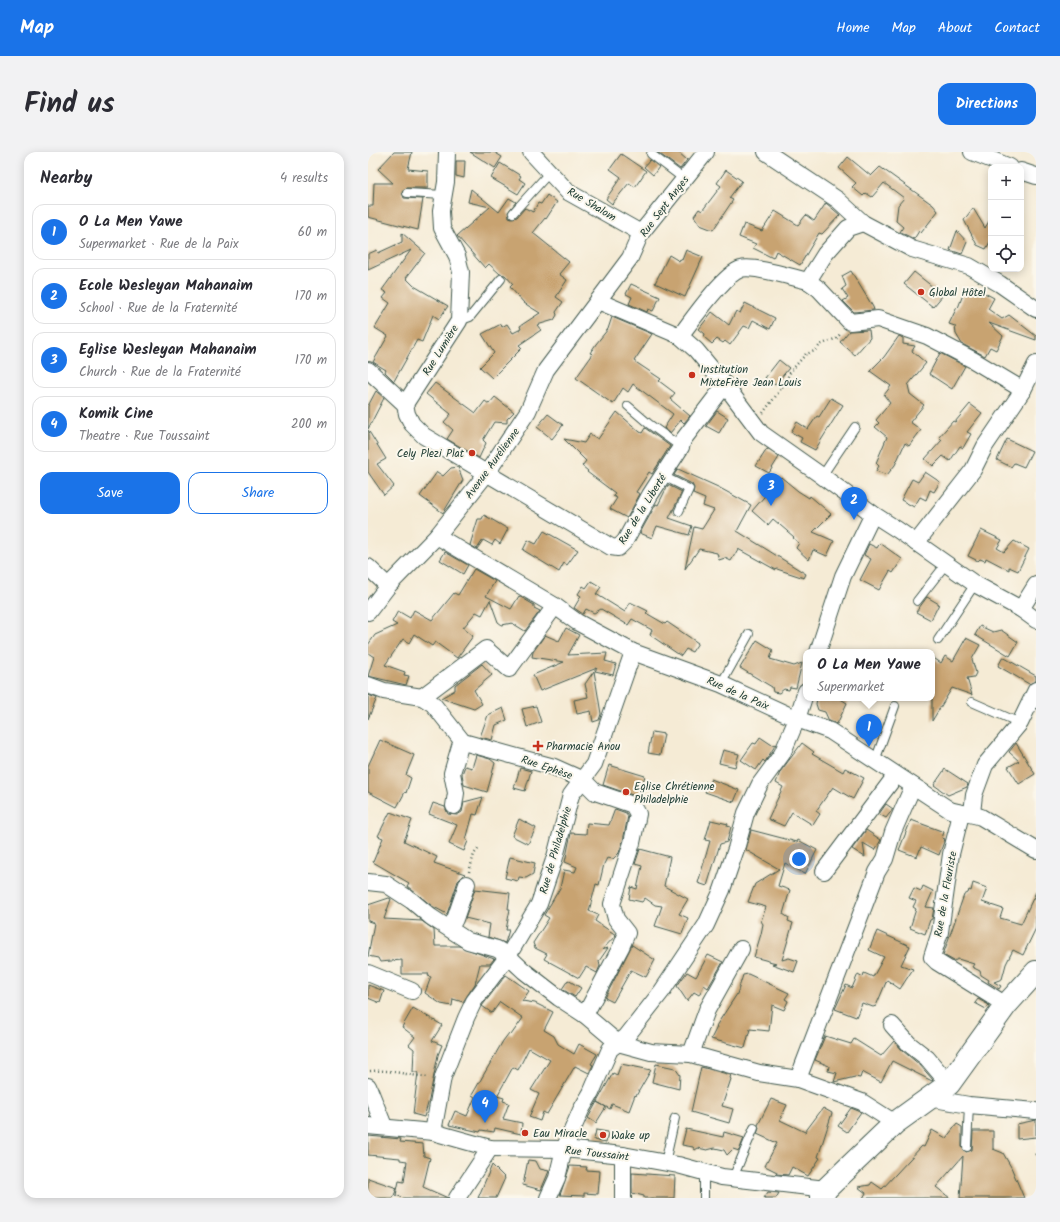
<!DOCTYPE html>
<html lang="en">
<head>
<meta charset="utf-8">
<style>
	body { margin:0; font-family:Kalam,sans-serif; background:#f2f2f3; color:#2b2b33 }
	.controls { position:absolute; right:12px; top:12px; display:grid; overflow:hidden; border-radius:8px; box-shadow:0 2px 10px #0003 }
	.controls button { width:36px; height:36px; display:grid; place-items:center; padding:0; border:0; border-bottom:1px solid #e1e1e2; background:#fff; color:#2b2b33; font:20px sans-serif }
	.you { position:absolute; left:431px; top:707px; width:14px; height:14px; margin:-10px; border:3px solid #fff; border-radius:50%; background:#1a73e8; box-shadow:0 0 0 6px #1a73e833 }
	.badge { display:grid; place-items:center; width:26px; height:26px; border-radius:50%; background:#1a73e8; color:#fff; font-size:13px; font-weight:700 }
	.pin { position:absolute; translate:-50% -33px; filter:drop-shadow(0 1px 2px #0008) }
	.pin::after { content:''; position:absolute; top:21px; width:14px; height:12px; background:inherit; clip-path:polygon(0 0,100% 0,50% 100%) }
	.popup { position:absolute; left:435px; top:497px; width:132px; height:52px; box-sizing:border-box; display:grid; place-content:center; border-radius:8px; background:#fff; filter:drop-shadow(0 1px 3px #0005); font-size:13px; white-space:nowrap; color:#7c7c81 }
	.popup b { font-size:15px; color:#2b2b33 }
	.popup::after { content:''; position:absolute; left:50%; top:100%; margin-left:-8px; border:8px solid transparent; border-top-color:#fff }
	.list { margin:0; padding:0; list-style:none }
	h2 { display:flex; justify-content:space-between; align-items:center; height:52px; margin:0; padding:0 16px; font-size:17px }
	h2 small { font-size:13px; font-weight:400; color:#7c7c81 }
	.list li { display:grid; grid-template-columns:26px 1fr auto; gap:12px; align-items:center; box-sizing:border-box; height:56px; margin:0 8px 8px; padding:0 8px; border:1px solid #e1e1e2; border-radius:12px }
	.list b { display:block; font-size:15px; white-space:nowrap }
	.list p { margin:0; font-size:13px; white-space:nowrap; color:#7c7c81 }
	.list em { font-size:13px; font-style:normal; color:#7c7c81 }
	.actions { display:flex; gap:8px; padding:12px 16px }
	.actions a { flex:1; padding:9px 0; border:1px solid #1a73e8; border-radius:12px; text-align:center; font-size:14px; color:#1a73e8 }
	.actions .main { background:#1a73e8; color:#fff }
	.icon { flex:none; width:22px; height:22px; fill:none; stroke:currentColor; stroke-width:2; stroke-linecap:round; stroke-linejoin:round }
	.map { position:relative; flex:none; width:668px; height:1046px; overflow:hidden; border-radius:12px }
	header { display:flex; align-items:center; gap:24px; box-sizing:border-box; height:56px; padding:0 20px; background:#1a73e8; color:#fff }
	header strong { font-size:19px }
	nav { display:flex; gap:22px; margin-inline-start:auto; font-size:14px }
	.intro { display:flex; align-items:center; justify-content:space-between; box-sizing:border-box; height:96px; padding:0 24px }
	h1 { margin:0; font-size:28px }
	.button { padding:10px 18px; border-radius:12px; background:#1a73e8; color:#fff; font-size:14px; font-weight:700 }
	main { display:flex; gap:24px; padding:0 24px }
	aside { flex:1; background:#fff; border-radius:12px; box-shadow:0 2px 10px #0003 }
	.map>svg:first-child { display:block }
	.building { fill:#c8a371 }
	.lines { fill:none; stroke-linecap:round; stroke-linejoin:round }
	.lane-casing { stroke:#3f574c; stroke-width:10 }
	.street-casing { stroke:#3f574c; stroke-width:18 }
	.secondary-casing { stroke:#3f574c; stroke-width:24 }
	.path { stroke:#3f574c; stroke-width:2.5; stroke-dasharray:1 3; stroke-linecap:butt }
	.lane { stroke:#fff; stroke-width:8 }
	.street { stroke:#fff; stroke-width:16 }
	.secondary { stroke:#fff; stroke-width:22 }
	.poi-dot { fill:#c8321e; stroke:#fbf7ec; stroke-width:1.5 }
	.labels { text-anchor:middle; stroke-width:4; stroke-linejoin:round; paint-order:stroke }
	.street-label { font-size:11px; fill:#1f3d34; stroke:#fbf7ec }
	.poi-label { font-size:11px; fill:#1f3d34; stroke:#fbf7ec; text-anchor:start }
</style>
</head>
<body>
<header>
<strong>Map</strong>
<nav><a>Home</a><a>Map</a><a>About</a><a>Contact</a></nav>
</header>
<div class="intro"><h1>Find us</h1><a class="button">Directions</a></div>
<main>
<aside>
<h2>Nearby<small>4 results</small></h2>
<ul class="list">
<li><span class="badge">1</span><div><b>O La Men Yawe</b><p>Supermarket · Rue de la Paix</p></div><em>60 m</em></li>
<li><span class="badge">2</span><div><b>Ecole Wesleyan Mahanaim</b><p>School · Rue de la Fraternité</p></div><em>170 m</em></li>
<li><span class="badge">3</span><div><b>Eglise Wesleyan Mahanaim</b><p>Church · Rue de la Fraternité</p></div><em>170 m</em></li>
<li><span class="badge">4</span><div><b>Komik Cine</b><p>Theatre · Rue Toussaint</p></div><em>200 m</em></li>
</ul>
<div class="actions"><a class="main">Save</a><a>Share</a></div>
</aside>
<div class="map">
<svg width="668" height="1046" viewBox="0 0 668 1046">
	<rect width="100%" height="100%" fill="#fbf7ec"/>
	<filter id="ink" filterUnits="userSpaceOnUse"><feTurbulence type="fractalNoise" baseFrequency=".025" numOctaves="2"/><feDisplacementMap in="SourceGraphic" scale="8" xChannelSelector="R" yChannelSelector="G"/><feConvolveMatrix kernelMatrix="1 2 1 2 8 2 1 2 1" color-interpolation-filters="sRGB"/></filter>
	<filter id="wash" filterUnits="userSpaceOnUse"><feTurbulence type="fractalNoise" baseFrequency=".012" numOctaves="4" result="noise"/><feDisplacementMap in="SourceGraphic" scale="16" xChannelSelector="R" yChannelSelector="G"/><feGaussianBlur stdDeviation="0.9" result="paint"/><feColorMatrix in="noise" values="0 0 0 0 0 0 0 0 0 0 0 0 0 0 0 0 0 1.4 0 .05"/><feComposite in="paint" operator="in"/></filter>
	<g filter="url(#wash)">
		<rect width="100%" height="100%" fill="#f5ebd5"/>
		<g id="blocks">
			<!-- building -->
			<g class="building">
				<path d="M26 0H44L40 17 60 19V36H39L34 40 36 46 55 47 50 78 0 65V54H5L6 31H25L10 17Z"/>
				<path d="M102 0H126L134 5 127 16Z"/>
				<path d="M289 0H310L319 8 312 17Z"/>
				<path d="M253 2 278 19 267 35 261 31 244 52 238 47 253 25 242 17Z"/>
				<path d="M480 5 503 24 512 15 565 53 570 59 553 81 551 79 546 87 532 80 535 75 528 69 530 53 536 46 516 31 504 45 498 41 495 44 484 35 488 31 471 16Z"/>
				<path d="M282 8 291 15 285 23 276 15Z"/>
				<path d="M88 9H97L96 26 88 24Z"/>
				<path d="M132 11 153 24 151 27 157 31 150 42 123 26Z"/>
				<path d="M358 18 374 29 361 46 365 48 345 78 332 73 326 64 331 57 334 59 353 34 349 31Z"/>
				<path d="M103 37 131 60 141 46 148 50 140 60 141 65 144 66 149 65 157 56 165 60 170 51 173 52 179 43 189 50 178 67 177 66 165 81 201 110 191 122 199 128 188 145 195 150 188 160 189 163 186 168 169 173 173 178 151 193 154 196 124 226 112 215 126 201 114 182 133 172 134 175 139 172 145 181 153 177 152 174 172 161 156 151 142 135 145 132 137 123 132 122 121 112 117 116 89 84 122 55 100 50Z"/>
				<path d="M458 51 472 63 454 82 451 81 432 113 408 99 405 106 385 96 388 92 371 85 376 72 394 79 407 59 430 73 438 63 446 69Z"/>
				<path d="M605 56 617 76 623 66V88L618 97 609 93 596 68Z"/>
				<path d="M589 79 599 90 594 102 582 98Z"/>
				<path d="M34 81 57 101 38 126 46 134 80 154 71 167 65 163 54 190 49 188 26 229 17 220 18 218 5 210 20 184 7 176 22 151 15 146 19 141 14 138 43 98 0 118V102L9 98 10 101 34 90Z"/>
				<path d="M318 98 335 105 317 145 287 131 301 103 311 109 312 107 314 108Z"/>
				<path d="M483 119 505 155 506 158 486 160 475 149 480 146 474 137 478 134 474 124Z"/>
				<path d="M546 120 575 143 565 155 536 132Z"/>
				<path d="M263 132 292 145 285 159 280 157 279 160 261 152 264 145 258 142Z"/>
				<path d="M597 137 610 140 611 138 626 146 620 157 634 167 641 163 668 184V188L621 171 635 184 628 198 622 195 617 204 594 192 588 182 587 174 581 172 589 155 590 156Z"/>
				<path d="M377 151 407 166 402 177 385 168 381 176 376 174 362 193 357 189 355 191 349 187 344 192 336 185 337 182 331 177 344 160 361 173 368 159 372 161Z"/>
				<path d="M244 165 284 182 266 209 293 227 291 229 307 241 302 247 322 264 316 271 313 268 302 281 296 276 305 262 265 232 260 240 255 236 245 252 208 226 225 202 222 201 228 192 240 177Z"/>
				<path d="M501 178 502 186 487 203 472 190 481 179Z"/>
				<path d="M531 184 535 186V192L547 194 544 199 558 211 540 233 542 242 556 253 542 270 553 278 541 294 537 291 527 313 519 323 508 319 511 314 508 311 519 285 507 275 511 271 508 268 522 251 516 243 523 234 502 219 516 205Z"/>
				<path d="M572 201 597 214 584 237 561 222Z"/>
				<path d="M411 208 421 216 407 233 397 226Z"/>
				<path d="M67 231 108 261 117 249 121 252 127 245 146 260 139 267V271L126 270 115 288 118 291 111 306 79 287 85 278 76 270 83 262 58 242Z"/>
				<path d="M8 239 16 246 0 277V254Z"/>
				<path d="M463 246 475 253 447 298 432 290 434 286 423 280 429 270 440 277 449 264 451 265Z"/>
				<path d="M602 252 614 261 599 280 603 282 595 296 592 294 582 309 575 304 565 314 557 307 574 288 571 285 585 269 587 270Z"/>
				<path d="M349 259 360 266 351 281 338 274Z"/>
				<path d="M249 260 272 280 274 281 277 276 302 294 284 322 281 320 268 340 272 342 259 366 242 357 249 346 245 344 247 341 219 320 220 319 214 314 218 309 196 287 216 291 222 282 230 287Z"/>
				<path d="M180 262 195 273 184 287 169 275Z"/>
				<path d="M0 278 18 307 9 312 26 334 16 343 0 320Z"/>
				<path d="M639 287 664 299 656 315 646 311 643 315 629 308Z"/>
				<path d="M399 297 411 305 401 321 388 314Z"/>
				<path d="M90 315 95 328 75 361 52 344 69 320 75 324 83 316Z"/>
				<path d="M310 317 350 335 383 353 369 379 438 422 436 426 409 417 408 418 370 397 363 409 357 406 351 408 349 401 331 397 317 417 326 375 334 377 346 358 335 354 337 347 325 342 326 336 324 332 306 323Z"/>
				<path d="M557 320 572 330 566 340 562 338 558 348 552 345 546 355 533 348 544 327 550 330Z"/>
				<path d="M413 325 430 339 441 346 442 344 463 362 445 380 466 389 459 404 445 398 441 408 428 396 431 391 425 386 426 385 405 367 400 373 384 359Z"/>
				<path d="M300 333 314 340 301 366 324 374 321 383 289 374 284 386 272 381 288 352 290 353Z"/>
				<path d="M116 363 140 377 132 392 127 388 124 393 115 388 109 397 102 393 110 367H114Z"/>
				<path d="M613 378 634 388 629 396 636 400 646 389 661 397 650 419 641 415V418L618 406 617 409 612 407 610 409 600 404Z"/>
				<path d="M176 379 210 398 199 413 196 411 191 420 155 398 160 388 168 392Z"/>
				<path d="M512 391 534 407 525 421 522 419 511 438 492 428 503 407 496 403 500 394 501 392 509 396Z"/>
				<path d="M77 400 100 413 95 422 72 408Z"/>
				<path d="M106 417 127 429 118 444 143 457 151 444 166 453V456L172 459 157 479 144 471 134 473 130 470 122 448 114 463 108 460 95 476 105 484 89 506 67 490 64 494 46 482 41 491 35 487 17 513 37 520 36 523 41 524 38 533 0 524 6 505 0 501V493L7 483 29 473 24 470 30 459 42 466 46 458 64 468 86 441 90 443Z"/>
				<path d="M223 429 233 435 228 442 257 460 262 450 280 459 278 461 297 472 299 470 330 491 324 500 318 497 313 504 282 483 284 478 264 467 260 473 233 457 226 461 218 457 215 462 206 456 213 444 210 442 215 434 218 436Z"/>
				<path d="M559 445 571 452 563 468 548 460Z"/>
				<path d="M612 474 625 480 633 478 650 490 642 504 607 483Z"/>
				<path d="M198 476 211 483 200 503 239 501 237 509 248 512 245 523 227 519 229 516 172 539 165 523 196 510 164 505 165 500 177 483 191 489Z"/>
				<path d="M598 486 612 493 604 507 608 521 606 525 599 526 604 543 584 536 564 569V505L573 511 577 504 585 509Z"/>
				<path d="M389 488 405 498 402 507 426 514 434 511 428 536 422 535 421 538 416 537 411 541 405 540 404 535 372 516Z"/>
				<path d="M635 505 668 524V529L661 532 630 514Z"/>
				<path d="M114 512 124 523 106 538 114 552 106 557 73 546 87 538V533Z"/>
				<path d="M226 519 233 562 231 568 225 570 223 559 209 562 206 548 220 545 217 532Z"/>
				<path d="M0 543 9 546 0 567Z"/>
				<path d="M449 546H471L479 551 469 572 461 569 457 560 450 558 448 552Z"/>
				<path d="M168 554 173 570 159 575 154 557Z"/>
				<path d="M135 556 139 568 128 573 124 588 112 585 120 563Z"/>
				<path d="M284 580 296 582 292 603 280 601Z"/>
				<path d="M392 585 404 593 408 592 397 610 395 608 388 618 373 608 385 591 388 592Z"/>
				<path d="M12 588 46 603 38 623 43 626 38 641 37 640 29 655 0 640V614Z"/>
				<path d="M434 591 446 600 444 602 475 620 477 616 496 626 485 647 465 635 448 659 452 662 445 673 424 660 416 674 400 667 415 635 408 631 412 620Z"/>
				<path d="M648 591 667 622 651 632 640 615 651 609 641 600Z"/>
				<path d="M355 598 371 602 367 615 351 611Z"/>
				<path d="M108 603 122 607 127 611 119 640 96 633 94 622 97 614 104 616Z"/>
				<path d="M241 613 277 624 270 645 235 633Z"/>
				<path d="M152 616 163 619 157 639 146 636Z"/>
				<path d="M577 617 600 632 599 635 580 643 566 633Z"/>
				<path d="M343 627 371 638 366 650 337 640Z"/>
				<path d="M115 645 109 663 105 662 98 688 100 689 96 699 81 692 89 673 61 662 65 651 77 655 80 662 89 663 94 660 96 650Z"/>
				<path d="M518 652 525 657 518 666 511 662Z"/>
				<path d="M247 657 258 661 260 664 255 689 251 701 245 707 239 706 236 712 231 733 228 732 221 759 230 763 227 769 248 783 234 798 240 796 231 809 232 814 229 821 218 815 211 826 176 807 179 802 167 796 165 791 181 766 176 763 192 736 196 718 207 720 209 715 197 710 203 681 218 682 219 671 241 673Z"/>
				<path d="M22 660 44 668 36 689 69 705 66 711 97 722 90 729 79 762 64 754 39 734 41 731 5 710 15 686 10 684Z"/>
				<path d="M151 667 168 676 160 692 144 684Z"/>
				<path d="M343 668 360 672 359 674 363 675 359 690 352 692 339 734 330 731 342 689 337 688Z"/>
				<path d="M543 668 576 680 574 686 577 687 571 703 553 695 549 705 531 698Z"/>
				<path d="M383 678 429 690 430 688 449 698 437 722 417 711 410 734 422 738 415 762 421 766 420 769 425 771 414 808 421 806 430 809 426 820 404 812 408 811 386 805 393 782 395 772 393 769 398 755 380 750 387 732 411 717 378 698Z"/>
				<path d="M498 678 513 688 507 698 495 691 497 705 484 697Z"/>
				<path d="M272 697 302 705 296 734 320 747 311 762 320 766 314 782 287 774 294 754 287 753 277 746 274 750 261 747 263 735 269 737 274 714 267 712Z"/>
				<path d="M142 705 167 711 165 722 158 726 151 725 150 729 137 726Z"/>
				<path d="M605 731 619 736 614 750 635 757 632 766 653 772 668 740V776L655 803 645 798 638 812 634 827 626 830 633 834 631 837 620 830 621 828 613 823 612 819 604 815 606 812 590 807 586 809 575 803 596 743 600 741 601 738 603 739Z"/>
				<path d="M555 734 565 739 558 755 566 756 564 767 562 768 557 782 542 776 548 757 545 755 548 749 541 746 546 736 553 739Z"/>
				<path d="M107 737 142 741 140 757H142L138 778H141L137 791 120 785 122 772 97 766Z"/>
				<path d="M21 746 23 747 16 767 54 769 66 778 67 794H91L126 807 122 812H112L107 832 95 850 85 847 84 854 73 852 57 841 63 825 60 824 61 822H34V808L12 810 10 806 0 804 6 771 0 769V753Z"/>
				<path d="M509 779 542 794 533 813 545 817 532 837 519 828 508 854 505 855 494 851 488 865 467 857 478 833 484 836 490 822 495 825 496 821 505 825 516 805 501 798Z"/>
				<path d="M264 793 287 808 278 825 263 818 245 850 237 846Z"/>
				<path d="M340 803 355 810 340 836 336 833 331 843 326 840 319 849 309 834 319 820 328 825Z"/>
				<path d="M380 822 421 841 417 847 420 849 416 858 404 853 401 879 382 877 377 896 343 887 349 875 348 874 369 842 375 823Z"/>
				<path d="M138 823 161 839 154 849 167 851 185 860 176 878 186 884 190 892 206 902 211 892 229 902 223 912 225 913 221 921 207 914 179 962 175 960 172 969 161 965 171 942 163 938 182 908 161 896 150 918 145 915 129 944 136 946 135 949 141 951 135 967 154 971 153 982 127 976 126 980 113 978 112 980 81 973 87 959 99 964 107 945 104 943 135 889 141 881 143 883 155 866 132 850 124 861 114 854Z"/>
				<path d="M200 828 213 836 207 845 194 837Z"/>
				<path d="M0 833 16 839 12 851 0 846Z"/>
				<path d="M610 847 621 853 618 857 607 851Z"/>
				<path d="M45 856 74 873 64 889 74 893 70 903 61 948 56 965 45 962 50 920H45L46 897 41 893 47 885 34 875Z"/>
				<path d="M457 884 483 892 486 887 513 904 526 889 535 899 552 913 565 928 564 929 524 909 513 930 494 920 492 926 487 925 466 930 469 921 460 919 461 914 447 908Z"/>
				<path d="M253 912 283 918 268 944 267 943 261 959 244 952 242 957 229 950 238 955 228 971 220 966 245 921 249 923Z"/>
				<path d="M288 912 307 916 312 923 311 937 284 930Z"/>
				<path d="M333 915 363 923 362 926 363 927 354 954 365 957 361 971 323 960Z"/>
				<path d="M403 947 419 953 412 968 437 980 455 956 464 961 450 1005 452 1006 440 1024 424 1015 420 1023 408 1022 409 1020 397 1014 409 991 389 982 391 976 390 973Z"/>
				<path d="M483 956 493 960 479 980 470 974Z"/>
				<path d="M668 968V985L649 987V972Z"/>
				<path d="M589 972 594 975V995L598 1000 604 998 605 979H625V997L635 1001 643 1015 656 1046H592L595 1004 568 1035 582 1046H495L498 1041 490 1035 502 1033 504 1030 514 1037 554 994 556 995 564 978 578 986Z"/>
				<path d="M318 977 355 985 356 980 376 986 371 999 365 997 359 1003 356 998 347 996 339 998 330 996 327 998 325 995 314 993Z"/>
				<path d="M228 978 240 980 238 991 226 988Z"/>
				<path d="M0 984 33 987 32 990 55 992 56 1004 62 1006 55 1035 80 1046H35L28 1043 31 1029 36 1030 39 1009 32 1008V1006L0 1003Z"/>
				<path d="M160 1008 168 1009 172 1017 181 1019 173 1038 155 1033Z"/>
				<path d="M124 1013 137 1026 128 1046H110Z"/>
				<path d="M202 1014 219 1015 218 1018 232 1019 230 1042 216 1041V1044L192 1043Z"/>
				<path d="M264 1021 307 1024 306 1046H276V1044L264 1041Z"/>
				<path d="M0 1026 29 1036 25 1046H0Z"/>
				<path d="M400 1040 411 1041 408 1046H396Z"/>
			</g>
		</g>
	</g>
	<g filter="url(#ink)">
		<use href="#blocks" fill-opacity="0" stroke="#3f574c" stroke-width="1"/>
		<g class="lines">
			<!-- lane casing -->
			<g class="lane-casing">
				<g id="lane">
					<path d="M283 2 316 27"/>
					<path d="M39 41 76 43"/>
					<path d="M145 61 181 21"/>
					<path d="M91 169 102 165 133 127"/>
					<path d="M260 254 281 272 313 295"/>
					<path d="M295 324 321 337 311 359"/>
					<path d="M454 324 487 275"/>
					<path d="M549 449 578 412"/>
					<path d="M570 488 607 432"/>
					<path d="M353 532 381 482"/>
					<path d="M604 550 652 571"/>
					<path d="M507 609 527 554"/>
					<path d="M599 995 601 953"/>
					<path d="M297 1011 307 966"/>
					<path d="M336 1020V1046"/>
					<path d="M365 1026 386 976"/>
				</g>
			</g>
			<!-- street casing -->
			<g class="street-casing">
				<g id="street">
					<path d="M163 0 200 40 273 81"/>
					<path d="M398 0 470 48 495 71 544 97 601 114 632 132 668 157"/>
					<path d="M604 0 642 15"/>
					<path d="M653 19 668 24"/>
					<path d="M440 129 451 137 482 170 510 167 559 184 605 208 655 238"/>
					<path d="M230 149 312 184 328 198 357 233 393 281 454 324 505 362 530 378 607 432 653 457 668 468"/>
					<path d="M312 184C324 168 356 122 373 117 385 113 426 126 440 129L457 102 480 76 495 71"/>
					<path d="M0 218 37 252 39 262 44 272 56 284 243 395 250 396 257 389 282 343 313 295 315 288 357 233"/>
					<path d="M37 252 91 169 93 120 89 104 74 76 73 59 78 30 79 0"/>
					<path d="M69 384 187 454 209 470 265 500 353 532 429 567 462 579 582 658C593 662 603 661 613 665L668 698"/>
					<path d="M548 391 605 318 617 294 655 238 668 212"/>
					<path d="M0 415 20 434"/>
					<path d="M653 457 668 433"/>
					<path d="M0 460 20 434 69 384 119 321 160 259 178 218 262 106 273 81 338 0"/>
					<path d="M450 500 475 424 505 362"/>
					<path d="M0 533 16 539 54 545 65 552 95 590 186 615 215 628 227 640 265 653 270 662 264 691 244 752 248 767 259 781 253 795 217 863"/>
					<path d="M54 545 118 497 141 517 187 454"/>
					<path d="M86 654 88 641 84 621 92 594 95 590"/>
					<path d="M604 661 606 643 617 613 652 571 668 538"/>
					<path d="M593 662 583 702 572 780 564 805 569 810 638 853"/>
					<path d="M456 719 528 623"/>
					<path d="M0 730 18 732 44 749 63 765 100 789 129 797 140 804 156 819 191 846 217 863 250 891 283 900 323 902 391 921 430 927 494 950 527 971"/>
					<path d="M82 776 87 767 99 732"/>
					<path d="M0 821 44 839"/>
					<path d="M524 873 541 892 559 906 581 932"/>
					<path d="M323 902 339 858 373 797"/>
					<path d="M430 927 509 720 517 707 525 680 545 634"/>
					<path d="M0 934 16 974"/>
					<path d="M560 946 601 953 668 959"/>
					<path d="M0 974 65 980 122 996 196 997 255 1003 310 1013 354 1025 458 1037"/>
					<path d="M65 980 75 925 98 866 106 849 140 804 171 752 187 705 203 643 226 612 265 500"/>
					<path d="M255 1003V1046"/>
					<path d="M89 1046 122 996"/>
					<path d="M180 1046 189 1026 196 997 213 958 223 941 242 897 258 885 294 839 338 773 354 738 368 697 378 661 392 632 414 602 429 567 438 539"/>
				</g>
			</g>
			<!-- secondary casing -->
			<g class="secondary-casing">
				<path id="secondary" d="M454 1046 458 1037 527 971 581 932 638 853 668 820"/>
			</g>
			<!-- path -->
			<g class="path">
				<path d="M395 261 413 237 423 219 438 202 447 199 452 193 469 186 473 181"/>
				<path d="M101 720 106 702 111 696"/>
				<path d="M2 919C23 917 41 924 61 925"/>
				<path d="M667 1003 668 1002"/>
			</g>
			<!-- lane -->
			<use href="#lane" class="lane"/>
			<!-- street -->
			<use href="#street" class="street"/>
			<!-- secondary -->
			<use href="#secondary" class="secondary"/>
		</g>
	</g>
	<!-- markers -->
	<g class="poi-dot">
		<circle cx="553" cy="140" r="4"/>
		<circle cx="324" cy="223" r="4"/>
		<circle cx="104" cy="301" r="4"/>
		<path d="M168 588h4v4h4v4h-4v4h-4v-4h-4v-4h4z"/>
		<circle cx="258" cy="640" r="4"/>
		<circle cx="157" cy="981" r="4"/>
		<circle cx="235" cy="983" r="4"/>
	</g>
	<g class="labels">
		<!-- street labels -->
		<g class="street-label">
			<text transform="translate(224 52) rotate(31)" y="4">Rue Shalom</text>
			<text transform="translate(296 54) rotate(-53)" y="4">Rue Sept Anges</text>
			<text transform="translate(72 198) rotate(-58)" y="4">Rue Lumière</text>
			<text transform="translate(124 311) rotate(-54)" y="4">Avenue Aurélienne</text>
			<text transform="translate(274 357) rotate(-58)" y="4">Rue de la Liberté</text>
			<text transform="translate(370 541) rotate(24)" y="4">Rue de la Paix</text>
			<text transform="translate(179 615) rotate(19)" y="4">Rue Ephèse</text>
			<text transform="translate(187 698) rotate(-74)" y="4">Rue de Philadelphie</text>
			<text transform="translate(577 742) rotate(-80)" y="4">Rue de la Fleuriste</text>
			<text transform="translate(229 1001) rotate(6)" y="4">Rue Toussaint</text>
		</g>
		<!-- poi labels -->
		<g class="poi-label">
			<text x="561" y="144">Global Hôtel</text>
			<text x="332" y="221">Institution<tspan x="332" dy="13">MixteFrère Jean Louis</tspan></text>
			<text x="96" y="305" text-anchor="end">Cely Plezi Plat</text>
			<text x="178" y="598">Pharmacie Anou</text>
			<text x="266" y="638">Eglise Chrétienne<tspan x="266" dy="13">Philadelphie</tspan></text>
			<text x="165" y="985">Eau Miracle</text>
			<text x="243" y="987">Wake up</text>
		</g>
	</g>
</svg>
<div class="controls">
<button>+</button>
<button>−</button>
<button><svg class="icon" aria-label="locate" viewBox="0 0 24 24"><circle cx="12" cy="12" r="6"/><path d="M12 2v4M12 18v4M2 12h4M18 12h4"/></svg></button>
</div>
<div class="you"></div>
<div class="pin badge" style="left:501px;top:595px">1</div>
<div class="popup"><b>O La Men Yawe</b>Supermarket</div>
<div class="pin badge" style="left:486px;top:368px">2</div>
<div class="pin badge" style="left:403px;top:354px">3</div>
<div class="pin badge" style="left:117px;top:971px">4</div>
</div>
</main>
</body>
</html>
